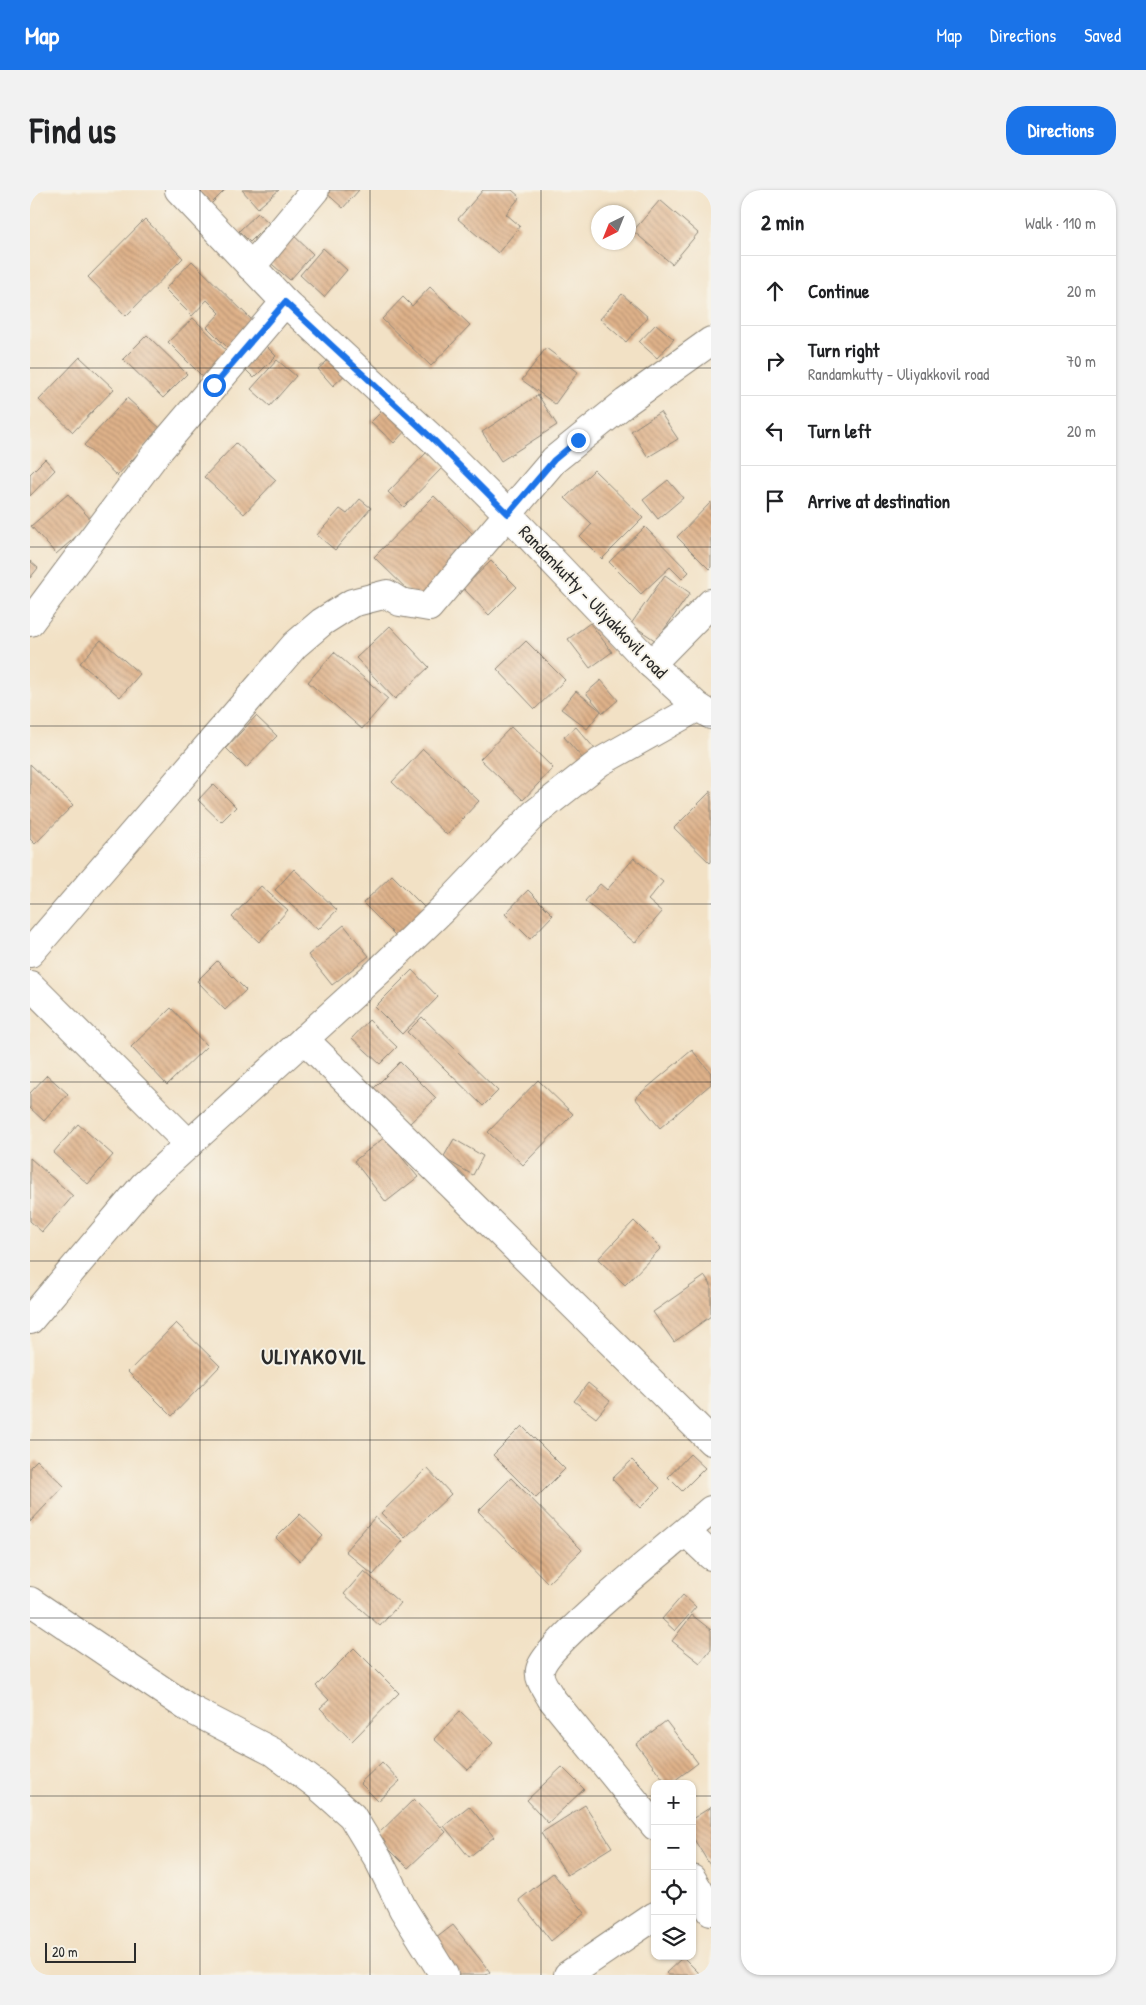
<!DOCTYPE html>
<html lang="en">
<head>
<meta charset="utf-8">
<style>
	body { margin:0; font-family:"Patrick Hand",sans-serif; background:#f2f2f2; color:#202124 }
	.controls { position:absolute; right:15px; bottom:15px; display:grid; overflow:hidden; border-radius:10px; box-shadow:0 1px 4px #0004 }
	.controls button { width:45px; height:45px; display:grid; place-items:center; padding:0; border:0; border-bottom:1px solid #e0e0e0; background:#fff; color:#202124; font:25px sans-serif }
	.compass { position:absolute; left:561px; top:15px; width:45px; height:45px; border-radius:50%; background:#fff; box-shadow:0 1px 4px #0004; rotate:223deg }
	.scale { position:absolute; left:15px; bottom:12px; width:91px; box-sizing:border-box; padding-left:5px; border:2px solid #2b2b2b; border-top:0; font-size:14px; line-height:18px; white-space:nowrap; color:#2b2b2b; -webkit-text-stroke:4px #f7f3e8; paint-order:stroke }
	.stop { position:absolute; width:15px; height:15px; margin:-11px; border:4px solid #1a73e8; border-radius:50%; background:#fff }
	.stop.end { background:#1a73e8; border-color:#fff; box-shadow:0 1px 5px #0008 }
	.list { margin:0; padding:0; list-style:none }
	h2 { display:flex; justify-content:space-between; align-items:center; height:65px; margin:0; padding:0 20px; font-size:21px }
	h2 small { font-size:16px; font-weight:400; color:#757577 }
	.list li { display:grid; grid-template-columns:32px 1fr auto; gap:15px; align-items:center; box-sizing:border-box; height:70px; padding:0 20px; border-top:1px solid #e0e0e0 }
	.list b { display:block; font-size:19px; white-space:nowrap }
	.list p { margin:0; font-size:16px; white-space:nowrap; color:#757577 }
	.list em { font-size:16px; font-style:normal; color:#757577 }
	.icon { flex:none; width:28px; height:28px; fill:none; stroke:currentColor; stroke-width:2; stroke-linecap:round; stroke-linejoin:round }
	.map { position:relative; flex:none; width:681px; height:1785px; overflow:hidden; border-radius:20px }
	header { display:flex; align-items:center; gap:30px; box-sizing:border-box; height:70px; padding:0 25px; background:#1a73e8; color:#fff }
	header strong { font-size:24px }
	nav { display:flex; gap:28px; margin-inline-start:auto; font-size:18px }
	.intro { display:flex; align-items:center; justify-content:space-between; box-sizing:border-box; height:120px; padding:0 30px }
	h1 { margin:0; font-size:35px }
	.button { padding:12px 22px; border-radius:20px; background:#1a73e8; color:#fff; font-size:18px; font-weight:700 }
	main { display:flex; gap:30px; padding:0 30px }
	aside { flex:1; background:#fff; border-radius:20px; box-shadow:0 1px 4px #0004 }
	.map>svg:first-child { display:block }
	.building { fill:url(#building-back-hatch) }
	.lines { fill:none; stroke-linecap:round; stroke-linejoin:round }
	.street-casing { stroke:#8e8678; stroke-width:30 }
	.secondary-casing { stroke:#8e8678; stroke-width:30 }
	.street { stroke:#fff; stroke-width:28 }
	.secondary { stroke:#fff; stroke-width:28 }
	.route { stroke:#1a73e8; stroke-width:6 }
	.grid { fill:none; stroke:#2b2b2b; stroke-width:1; stroke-opacity:0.55 }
	.labels { text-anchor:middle; stroke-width:4; stroke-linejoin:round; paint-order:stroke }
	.street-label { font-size:18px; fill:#2b2b2b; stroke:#f7f3e8 }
	.district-label { font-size:22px; font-weight:bold; letter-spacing:1px; fill:#2b2b2b; stroke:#f7f3e8 }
</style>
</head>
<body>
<header>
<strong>Map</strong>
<nav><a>Map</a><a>Directions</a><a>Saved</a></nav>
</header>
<div class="intro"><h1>Find us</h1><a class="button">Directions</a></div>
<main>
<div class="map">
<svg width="681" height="1785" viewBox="0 0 681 1785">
	<defs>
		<pattern id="building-back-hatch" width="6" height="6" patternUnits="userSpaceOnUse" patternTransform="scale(1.25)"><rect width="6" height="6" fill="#dfb28a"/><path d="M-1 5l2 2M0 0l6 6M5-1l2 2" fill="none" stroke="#b59171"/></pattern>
	</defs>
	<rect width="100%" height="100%" fill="#f7f3e8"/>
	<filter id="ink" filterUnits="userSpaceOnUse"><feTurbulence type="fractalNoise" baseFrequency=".02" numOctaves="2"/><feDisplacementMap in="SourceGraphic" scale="10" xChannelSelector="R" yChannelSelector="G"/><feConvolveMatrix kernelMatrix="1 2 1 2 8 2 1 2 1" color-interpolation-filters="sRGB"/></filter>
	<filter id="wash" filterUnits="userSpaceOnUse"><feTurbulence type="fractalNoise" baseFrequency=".0096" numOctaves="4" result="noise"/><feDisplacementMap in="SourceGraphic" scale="20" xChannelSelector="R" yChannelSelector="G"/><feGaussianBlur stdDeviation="1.12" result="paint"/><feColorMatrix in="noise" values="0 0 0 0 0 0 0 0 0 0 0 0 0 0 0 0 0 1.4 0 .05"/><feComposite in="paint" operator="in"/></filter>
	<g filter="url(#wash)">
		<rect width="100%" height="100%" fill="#f2e1c5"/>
		<g id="blocks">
			<!-- building -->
			<g class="building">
				<path d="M152 0H195L174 21Z"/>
				<path d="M212 0H249L228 18Z"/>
				<path d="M293 0H329L313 18Z"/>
				<path d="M453 0H482L490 7 476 24 490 36 468 63 428 29Z"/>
				<path d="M630 10 668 43 642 74 603 41Z"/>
				<path d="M228 23 239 33 220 52 209 41Z"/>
				<path d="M115 29 153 68 96 126 58 87Z"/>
				<path d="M259 41 283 64 260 90 235 68Z"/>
				<path d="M293 58 317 80 294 107 270 85Z"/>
				<path d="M162 71 225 133 199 159 177 137 190 123 177 110 162 126 135 99Z"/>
				<path d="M400 97 440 135 401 176 352 129 373 107 382 116Z"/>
				<path d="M592 104 618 127 596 152 570 129Z"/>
				<path d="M163 128 202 166 177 191 138 152Z"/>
				<path d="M626 134 644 149 627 168 609 152Z"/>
				<path d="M117 145 157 184 133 208 93 169Z"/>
				<path d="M235 155 246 166 224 188 213 177Z"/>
				<path d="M516 158 548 182 525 214 492 190Z"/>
				<path d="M303 166 318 182 303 196 288 179Z"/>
				<path d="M50 167 84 199 43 242 9 210Z"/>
				<path d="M247 170 266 186 240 216 221 199Z"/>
				<path d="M508 205 527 235 471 271 452 242Z"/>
				<path d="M97 208 131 239 87 286 54 255Z"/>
				<path d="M357 216 379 237 364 253 341 232Z"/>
				<path d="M630 222 648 249 618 267 601 241Z"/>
				<path d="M206 253 246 290 214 324 174 287Z"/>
				<path d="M397 262 412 278 374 317 358 302Z"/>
				<path d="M15 269 25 280 0 306V284Z"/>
				<path d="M564 280 613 328 572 369 550 347 562 334 535 308Z"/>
				<path d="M638 290 653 308 628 329 613 310Z"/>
				<path d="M38 304 63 332 26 364 1 336Z"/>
				<path d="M404 306 448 349 388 410 344 367Z"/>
				<path d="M330 309 341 318 305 360 287 345 310 319 317 324Z"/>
				<path d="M681 312V377L679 379 647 347Z"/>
				<path d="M615 337 659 382 652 389 640 377 611 404 579 372Z"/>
				<path d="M0 371 8 378 0 388Z"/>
				<path d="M461 371 487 397 459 425 433 398Z"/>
				<path d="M635 385 660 403 626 451 601 434Z"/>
				<path d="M560 433 582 462 560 478 538 449Z"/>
				<path d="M360 436 399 477 365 509 326 468Z"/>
				<path d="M71 450 110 484 90 507 50 473Z"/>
				<path d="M496 451 535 490 505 519 467 479Z"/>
				<path d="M304 462 358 509 332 539 278 492Z"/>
				<path d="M571 490 588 510 573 523 556 503Z"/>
				<path d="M546 501 571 521 557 539 531 519Z"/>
				<path d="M226 526 247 546 216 578 196 558Z"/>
				<path d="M481 537 523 578 493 610 450 569Z"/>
				<path d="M546 537 565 559 553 569 534 547Z"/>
				<path d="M393 559 449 611 417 645 362 592Z"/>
				<path d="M0 574 43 615 5 654 0 649Z"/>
				<path d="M183 594 206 617 191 632 168 610Z"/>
				<path d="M681 601V672L680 673 644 638Z"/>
				<path d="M604 668 633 692 618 710 632 722 605 753 555 711 570 694 577 700Z"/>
				<path d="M264 679 307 720 288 740 245 700Z"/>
				<path d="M362 685 397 720 368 748 333 713Z"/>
				<path d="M231 696 258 720 229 752 202 727Z"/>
				<path d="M498 700 523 725 500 749 475 724Z"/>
				<path d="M314 735 339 766 302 795 278 765Z"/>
				<path d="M187 771 216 800 195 820 167 791Z"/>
				<path d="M382 780 408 807 372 844 345 817Z"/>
				<path d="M141 818 177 856 137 895 101 857Z"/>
				<path d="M392 827 468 901 453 916 377 842Z"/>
				<path d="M339 830 367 857 350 874 322 848Z"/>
				<path d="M662 860 681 883V894L630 938 605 908Z"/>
				<path d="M370 872 406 908 378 935 342 900Z"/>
				<path d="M17 885 38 904 14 931 0 918V903Z"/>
				<path d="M508 890 543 924 493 975 458 942Z"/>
				<path d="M48 934 83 965 58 994 23 963Z"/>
				<path d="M355 947 388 987 356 1012 324 971Z"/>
				<path d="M424 949 453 966 443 985 413 968Z"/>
				<path d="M0 968 43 1006 12 1042 0 1031Z"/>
				<path d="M604 1031 631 1058 595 1095 568 1069Z"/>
				<path d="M675 1086 681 1095V1126L644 1152 623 1122Z"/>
				<path d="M146 1133 190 1176 142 1226 98 1182Z"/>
				<path d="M558 1193 580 1211 566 1228 544 1211Z"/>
				<path d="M492 1236 535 1279 506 1308 463 1265Z"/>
				<path d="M660 1264 675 1278 652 1301 638 1287Z"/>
				<path d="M7 1270 34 1296 0 1332V1277Z"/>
				<path d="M602 1270 630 1298 610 1318 582 1289Z"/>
				<path d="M397 1278 421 1304 375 1348 351 1323Z"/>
				<path d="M481 1288 552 1360 518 1393 448 1321Z"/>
				<path d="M270 1324 293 1346 270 1371 246 1348Z"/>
				<path d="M345 1327 373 1351 343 1385 315 1361Z"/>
				<path d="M334 1381 370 1413 350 1436 314 1404Z"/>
				<path d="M653 1405 666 1417 645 1441 632 1429Z"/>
				<path d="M662 1425 681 1440V1459L670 1473 642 1451Z"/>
				<path d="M324 1458 369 1503 322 1551 290 1518 299 1510 286 1496Z"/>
				<path d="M430 1521 463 1553 438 1580 404 1549Z"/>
				<path d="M636 1531 668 1573 640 1594H637L606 1554Z"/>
				<path d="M352 1572 370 1591 348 1611 330 1593Z"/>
				<path d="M532 1577 554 1599 518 1633 497 1610Z"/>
				<path d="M384 1609 416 1642 378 1678 346 1646Z"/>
				<path d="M555 1615 582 1657 537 1685 511 1643Z"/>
				<path d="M439 1616 464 1647 439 1667 414 1636Z"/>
				<path d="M681 1617V1677L662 1646V1629Z"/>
				<path d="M523 1683 555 1723 521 1751 489 1710Z"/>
				<path d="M423 1735 460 1782 456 1785H412L392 1759Z"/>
				<path d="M653 1767 669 1783 667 1785H638L636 1783Z"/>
			</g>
		</g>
	</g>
	<g filter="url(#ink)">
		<use href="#blocks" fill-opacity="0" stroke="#8e8678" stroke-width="1"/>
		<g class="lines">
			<!-- street casing -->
			<g class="street-casing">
				<g id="street">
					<path d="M221 77 285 0"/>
					<path d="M0 432 125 265 255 112"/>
					<path d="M621 474 681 413"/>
					<path d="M0 763 265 455 292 432 322 413 357 404 370 412 399 417 524 270 596 212 681 151"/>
					<path d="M0 795 159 954"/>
					<path d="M274 849 681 1251"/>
					<path d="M0 1130 114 995 348 782 415 717 504 624 570 572 668 517"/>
					<path d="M656 1342 681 1366"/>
					<path d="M0 1411 160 1519 243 1562 287 1595 322 1626 348 1669 373 1719 414 1785"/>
					<path d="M625 1636 521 1508C517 1500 508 1490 510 1480 515 1453 653 1345 681 1320"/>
					<path d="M662 1689 681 1721"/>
					<path d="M538 1785 625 1726"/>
				</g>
			</g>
			<!-- secondary casing -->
			<g class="secondary-casing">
				<path id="secondary" d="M149 0 255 112 407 253 478 324 621 474 668 517 681 525"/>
			</g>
			<!-- street -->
			<use href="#street" class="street"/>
			<!-- secondary -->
			<use href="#secondary" class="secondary"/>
		</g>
	</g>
	<g class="lines" filter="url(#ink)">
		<!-- route -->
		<path class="route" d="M184 195 255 112 407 253 478 324 524 270 548 250"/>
	</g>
	<!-- grid -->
	<path class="grid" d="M170 0V1785M340 0V1785M511 0V1785M0 178H681M0 357H681M0 536H681M0 714H681M0 892H681M0 1071H681M0 1250H681M0 1428H681M0 1606H625M662 1606H681"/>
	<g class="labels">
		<!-- street labels -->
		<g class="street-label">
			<text transform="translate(563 412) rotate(46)" y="6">Randamkutty - Uliyakkovil road</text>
		</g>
		<!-- district labels -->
		<g class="district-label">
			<text x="284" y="1174">ULIYAKOVIL</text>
		</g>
	</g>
</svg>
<div class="controls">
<button>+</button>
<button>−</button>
<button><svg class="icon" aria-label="locate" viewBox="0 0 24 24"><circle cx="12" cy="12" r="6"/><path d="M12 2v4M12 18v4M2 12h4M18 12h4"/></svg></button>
<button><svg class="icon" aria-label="layers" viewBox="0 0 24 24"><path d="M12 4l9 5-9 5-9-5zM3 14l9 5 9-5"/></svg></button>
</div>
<svg class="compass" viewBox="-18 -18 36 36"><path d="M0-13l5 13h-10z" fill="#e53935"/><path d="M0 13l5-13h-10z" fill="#757577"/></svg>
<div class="scale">20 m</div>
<div class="stop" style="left:184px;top:195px"></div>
<div class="stop end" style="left:548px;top:250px"></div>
</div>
<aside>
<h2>2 min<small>Walk · 110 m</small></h2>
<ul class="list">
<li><svg class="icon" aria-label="ahead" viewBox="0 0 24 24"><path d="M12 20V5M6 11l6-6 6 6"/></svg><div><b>Continue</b></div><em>20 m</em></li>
<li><svg class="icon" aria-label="right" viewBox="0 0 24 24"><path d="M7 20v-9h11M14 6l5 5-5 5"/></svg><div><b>Turn right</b><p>Randamkutty - Uliyakkovil road</p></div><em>70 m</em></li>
<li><svg class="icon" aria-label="left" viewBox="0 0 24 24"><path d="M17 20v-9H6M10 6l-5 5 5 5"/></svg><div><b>Turn left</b></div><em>20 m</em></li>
<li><svg class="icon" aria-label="arrive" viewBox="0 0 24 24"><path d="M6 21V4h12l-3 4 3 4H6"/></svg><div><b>Arrive at destination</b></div></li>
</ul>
</aside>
</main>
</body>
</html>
